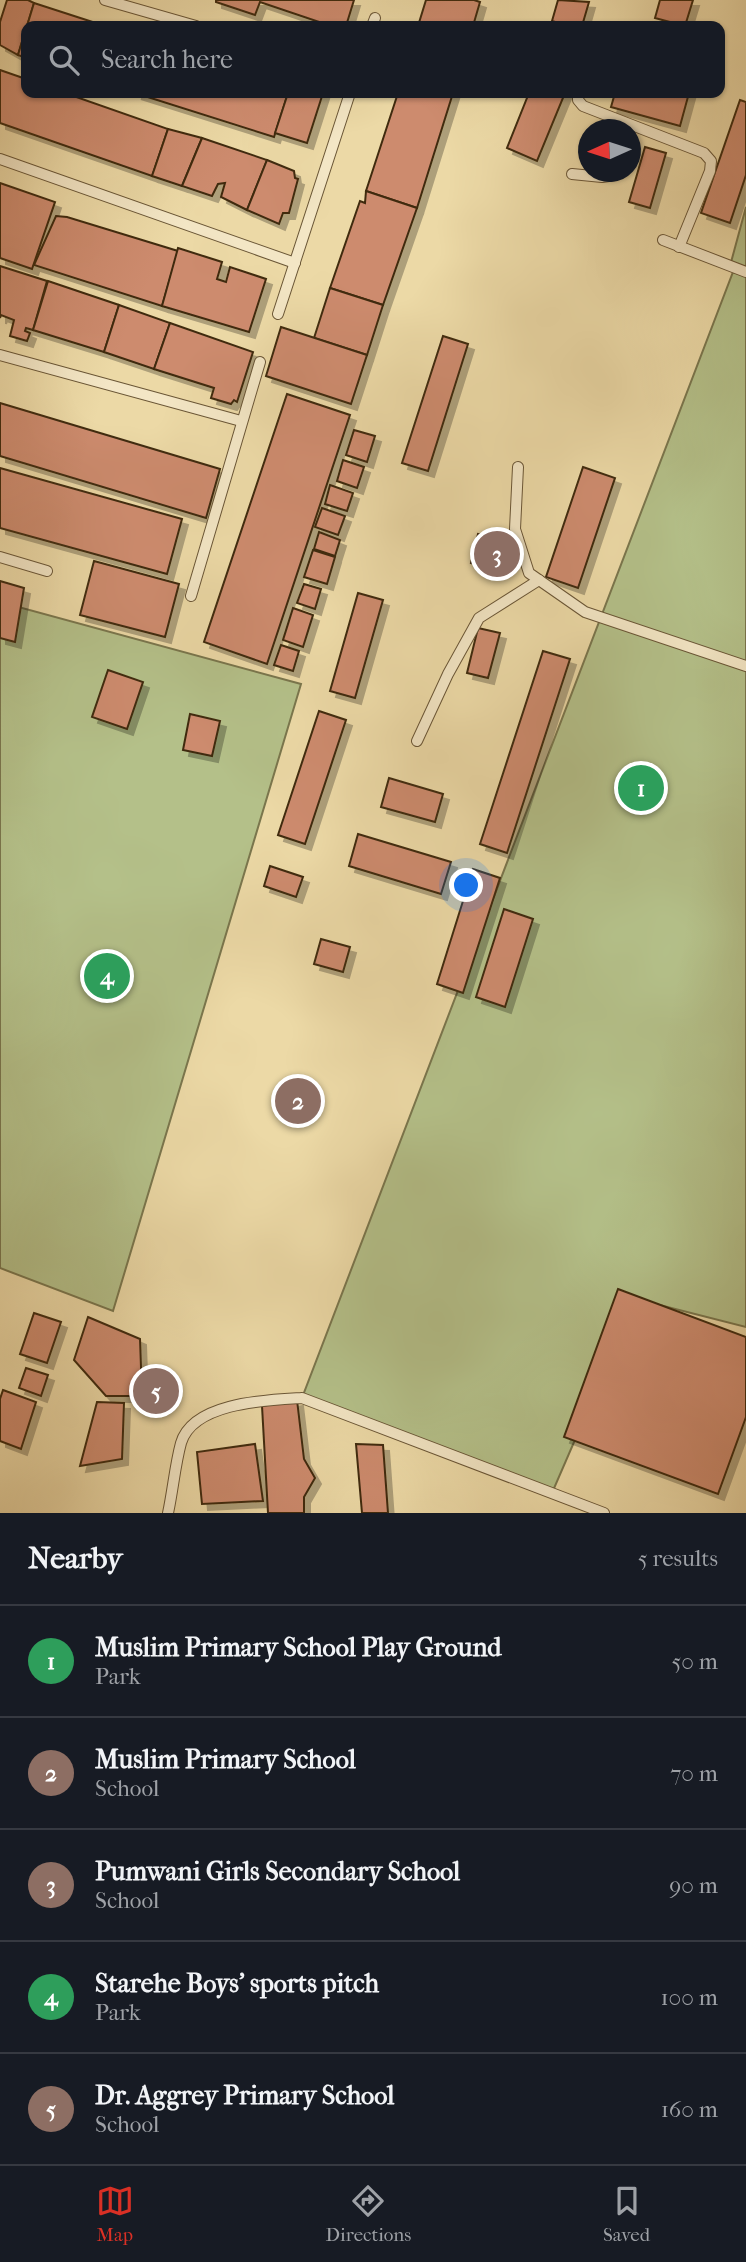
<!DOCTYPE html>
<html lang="en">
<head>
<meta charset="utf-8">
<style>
	body { margin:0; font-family:"IM FELL French Canon",serif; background:#20242c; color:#f1f3f6 }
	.compass { position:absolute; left:578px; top:119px; width:63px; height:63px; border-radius:50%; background:#171b24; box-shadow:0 2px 5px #0004; rotate:267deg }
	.you { position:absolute; left:467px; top:886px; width:24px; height:24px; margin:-18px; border:5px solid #fff; border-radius:50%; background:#1a73e8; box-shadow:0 0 0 10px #1a73e833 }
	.badge { display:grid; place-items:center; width:46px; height:46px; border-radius:50%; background:#d93025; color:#fff; font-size:23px; font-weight:700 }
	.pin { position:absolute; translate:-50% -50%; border:4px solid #fff; box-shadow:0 2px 7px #0006 }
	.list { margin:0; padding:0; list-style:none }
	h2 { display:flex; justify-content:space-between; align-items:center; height:91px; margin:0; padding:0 28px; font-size:30px }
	h2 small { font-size:23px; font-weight:400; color:#9ea1a6 }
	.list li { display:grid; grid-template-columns:46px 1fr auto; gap:21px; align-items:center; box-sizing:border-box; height:112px; padding:0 28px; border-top:2px solid #363941 }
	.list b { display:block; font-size:26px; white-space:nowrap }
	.list p { margin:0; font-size:23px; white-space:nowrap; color:#9ea1a6 }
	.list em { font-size:23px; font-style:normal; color:#9ea1a6 }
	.icon { flex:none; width:38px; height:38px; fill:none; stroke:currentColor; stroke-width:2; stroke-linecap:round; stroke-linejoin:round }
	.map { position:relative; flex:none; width:746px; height:1513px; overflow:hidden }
	.search { position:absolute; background:#171b24; box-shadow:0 2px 5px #0004; left:21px; right:21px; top:21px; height:77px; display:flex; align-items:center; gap:18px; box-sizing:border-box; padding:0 24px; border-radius:14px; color:#9ea1a6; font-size:26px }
	.sheet { height:651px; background:#171b24 }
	nav { display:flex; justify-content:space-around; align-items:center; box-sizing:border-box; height:98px; border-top:2px solid #363941; background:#171b24; font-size:19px; color:#9ea1a6 }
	nav a { display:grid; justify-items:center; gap:4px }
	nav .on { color:#d93025 }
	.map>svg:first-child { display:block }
	.green { fill:#b4c089; stroke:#7a764d; stroke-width:2 }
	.building { fill:#cd8b6e; stroke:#3f2b11; stroke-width:2; filter:url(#shadow) }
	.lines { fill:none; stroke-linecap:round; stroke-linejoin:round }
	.service-casing { stroke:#6a5636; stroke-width:12 }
	.service { stroke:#f3e6c5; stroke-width:10 }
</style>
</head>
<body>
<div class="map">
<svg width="746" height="1513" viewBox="0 0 746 1513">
	<defs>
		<filter id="shadow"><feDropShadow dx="6" dy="6" stdDeviation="0" flood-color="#0004"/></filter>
	</defs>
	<rect width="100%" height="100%" fill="#ecd9a6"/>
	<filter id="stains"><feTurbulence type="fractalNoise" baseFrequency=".00286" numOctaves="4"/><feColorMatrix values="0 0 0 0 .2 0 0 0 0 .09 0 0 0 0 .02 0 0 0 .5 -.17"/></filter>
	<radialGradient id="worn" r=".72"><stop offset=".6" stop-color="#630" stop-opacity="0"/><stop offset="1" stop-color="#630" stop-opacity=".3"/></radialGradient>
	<!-- green -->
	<g class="green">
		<path d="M746 207V272L730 266Z"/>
		<path d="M733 272 746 276V1327L636 1299 552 1493 302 1398Z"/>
		<path d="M0 602 301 684 113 1311 0 1268Z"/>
	</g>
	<!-- building -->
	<g class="building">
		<path d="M7 0H28L34 3 18 55 0 45V22Z"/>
		<path d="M216 0H354L346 26H331L260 2 255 15 216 2Z"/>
		<path d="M426 0H474L480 2 473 26H418Z"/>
		<path d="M558 0 589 2 582 26H568L552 21Z"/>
		<path d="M660 0H693L685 26 655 18Z"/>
		<path d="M34 3 105 26H27Z"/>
		<path d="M26 28V58L18 55Z"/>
		<path d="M0 70 26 79V93H65L168 129 152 176 0 123Z"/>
		<path d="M135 93H288L274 137Z"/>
		<path d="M288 93H323L307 143 275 133Z"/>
		<path d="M398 93H453L417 208 366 191Z"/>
		<path d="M529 93H565L537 161 507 148Z"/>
		<path d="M615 93H689L680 126 611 107Z"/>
		<path d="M740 100 746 102V175L730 223 701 213Z"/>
		<path d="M168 129 202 138 182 186 152 176Z"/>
		<path d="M202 138 267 160 247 210 221 197 225 183 218 184 212 196 182 186Z"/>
		<path d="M645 147 666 153 650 208 629 202Z"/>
		<path d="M267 160 294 171 295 178 298 179 289 213H283L279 224 247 210Z"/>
		<path d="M0 183 55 202 32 269 0 258Z"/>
		<path d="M366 191 417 208 383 305 330 288 360 201 365 203Z"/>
		<path d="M56 216 67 217 178 251 162 306 34 265Z"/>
		<path d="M178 248 222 262 217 279 226 282 230 267 266 279 249 332 162 306Z"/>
		<path d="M0 266 47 281 33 330 26 328 25 331 30 333 27 341 10 336 14 320 1 315 0 318Z"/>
		<path d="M48 281 119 305 104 352 33 330Z"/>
		<path d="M330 288 383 305 367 355 314 338Z"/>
		<path d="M119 305 170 323 154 369 104 352Z"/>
		<path d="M170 323 253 352 237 402 234 400 231 404 211 398 214 388 154 369Z"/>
		<path d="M281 327 367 355 351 404 266 376Z"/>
		<path d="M443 336 468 344 428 471 402 463Z"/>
		<path d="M287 394 350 415 267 664 204 642Z"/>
		<path d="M0 403 220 469 206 518 0 456Z"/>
		<path d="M354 430 375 436 367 462 346 455Z"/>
		<path d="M343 460 364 467 357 488 337 481Z"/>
		<path d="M583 467 615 478 578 588 546 577Z"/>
		<path d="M0 468 182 519 167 574 0 528Z"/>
		<path d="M330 485 353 493 347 511 325 504Z"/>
		<path d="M322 508 345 516 338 535 315 527Z"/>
		<path d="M319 532 340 540 335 556 314 549Z"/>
		<path d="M478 534 502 541 494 570 471 563Z"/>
		<path d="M313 550 335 557 327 584 304 577Z"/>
		<path d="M94 561 179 584 165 637 80 615Z"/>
		<path d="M0 581 24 588 15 642 0 638Z"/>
		<path d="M304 584 321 589 315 609 297 603Z"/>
		<path d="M358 593 383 600 355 698 330 691Z"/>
		<path d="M293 608 313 615 303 647 283 640Z"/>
		<path d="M478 628 500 633 488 678 467 673Z"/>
		<path d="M281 645 299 651 293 671 274 665Z"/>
		<path d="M543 651 570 659 507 853 480 844Z"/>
		<path d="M108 670 143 682 127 729 92 717Z"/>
		<path d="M319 711 346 720 305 844 278 835Z"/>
		<path d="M190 714 220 721 212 756 183 750Z"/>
		<path d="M389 778 443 794 435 822 381 807Z"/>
		<path d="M358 834 451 862 441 894 349 866Z"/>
		<path d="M270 866 303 877 296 897 264 886Z"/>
		<path d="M473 869 500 878 463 993 437 984Z"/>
		<path d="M504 909 533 919 505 1007 476 997Z"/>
		<path d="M321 939 350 947 343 972 314 964Z"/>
		<path d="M618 1289 746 1337V1417L718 1494 564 1437Z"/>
		<path d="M34 1313 61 1322 47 1363 20 1354Z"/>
		<path d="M88 1317 140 1339 142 1396H106L74 1360Z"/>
		<path d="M26 1368 48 1375 41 1396 19 1388Z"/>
		<path d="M3 1390 36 1402 21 1449 0 1441V1399Z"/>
		<path d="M297 1400 304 1459 315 1478 304 1497V1513H268L262 1406Z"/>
		<path d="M97 1402 124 1403 122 1459 80 1466Z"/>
		<path d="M255 1444 263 1501 202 1504 197 1452Z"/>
		<path d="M356 1444 383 1445 388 1513H362Z"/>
	</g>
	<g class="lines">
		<!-- service casing -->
		<g class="service-casing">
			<g id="service">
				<path d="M105 0 196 26"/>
				<path d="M372 26 375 18"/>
				<path d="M578 93V100L583 106 704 153 711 161 710 171 679 247"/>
				<path d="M0 159 295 263"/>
				<path d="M572 174 602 177 615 175 617 172"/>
				<path d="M663 240 746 272"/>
				<path d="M278 314 350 93"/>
				<path d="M0 355 241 421"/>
				<path d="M518 467 515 529 529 573 585 612 746 666"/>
				<path d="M0 557 47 571"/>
				<path d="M191 596 260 362"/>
				<path d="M417 741 448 674 479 618 539 580"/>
				<path d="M168 1513C173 1490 175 1465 181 1443 193 1402 268 1400 302 1398L604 1513"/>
			</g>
		</g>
		<!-- service -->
		<use href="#service" class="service"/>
	</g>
	<rect width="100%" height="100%" filter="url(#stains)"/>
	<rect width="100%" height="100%" fill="url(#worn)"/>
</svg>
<svg class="compass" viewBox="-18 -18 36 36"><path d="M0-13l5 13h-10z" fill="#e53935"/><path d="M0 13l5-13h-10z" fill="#9ea1a6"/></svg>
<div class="you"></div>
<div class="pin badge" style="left:641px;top:788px;background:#2e9e5b">1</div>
<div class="pin badge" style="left:298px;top:1101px;background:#8d6e63">2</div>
<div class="pin badge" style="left:497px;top:554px;background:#8d6e63">3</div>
<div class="pin badge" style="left:107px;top:976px;background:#2e9e5b">4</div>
<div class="pin badge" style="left:156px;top:1391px;background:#8d6e63">5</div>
<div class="search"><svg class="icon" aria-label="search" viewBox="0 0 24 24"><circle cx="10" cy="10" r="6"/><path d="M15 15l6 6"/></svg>Search here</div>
</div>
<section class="sheet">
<h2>Nearby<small>5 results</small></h2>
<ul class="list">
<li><span class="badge" style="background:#2e9e5b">1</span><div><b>Muslim Primary School Play Ground</b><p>Park</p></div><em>50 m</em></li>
<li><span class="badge" style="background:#8d6e63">2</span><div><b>Muslim Primary School</b><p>School</p></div><em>70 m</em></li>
<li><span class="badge" style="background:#8d6e63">3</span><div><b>Pumwani Girls Secondary School</b><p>School</p></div><em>90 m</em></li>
<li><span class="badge" style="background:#2e9e5b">4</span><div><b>Starehe Boys' sports pitch</b><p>Park</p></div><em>100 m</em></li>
<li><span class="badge" style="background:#8d6e63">5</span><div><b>Dr. Aggrey Primary School</b><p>School</p></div><em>160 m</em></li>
</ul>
</section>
<nav>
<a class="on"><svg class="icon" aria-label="map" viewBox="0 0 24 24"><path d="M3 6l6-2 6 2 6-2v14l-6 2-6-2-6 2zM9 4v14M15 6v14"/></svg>Map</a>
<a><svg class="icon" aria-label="directions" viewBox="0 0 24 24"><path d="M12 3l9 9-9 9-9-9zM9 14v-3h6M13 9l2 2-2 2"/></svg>Directions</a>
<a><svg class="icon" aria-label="saved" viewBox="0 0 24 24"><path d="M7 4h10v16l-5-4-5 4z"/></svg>Saved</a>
</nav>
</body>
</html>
